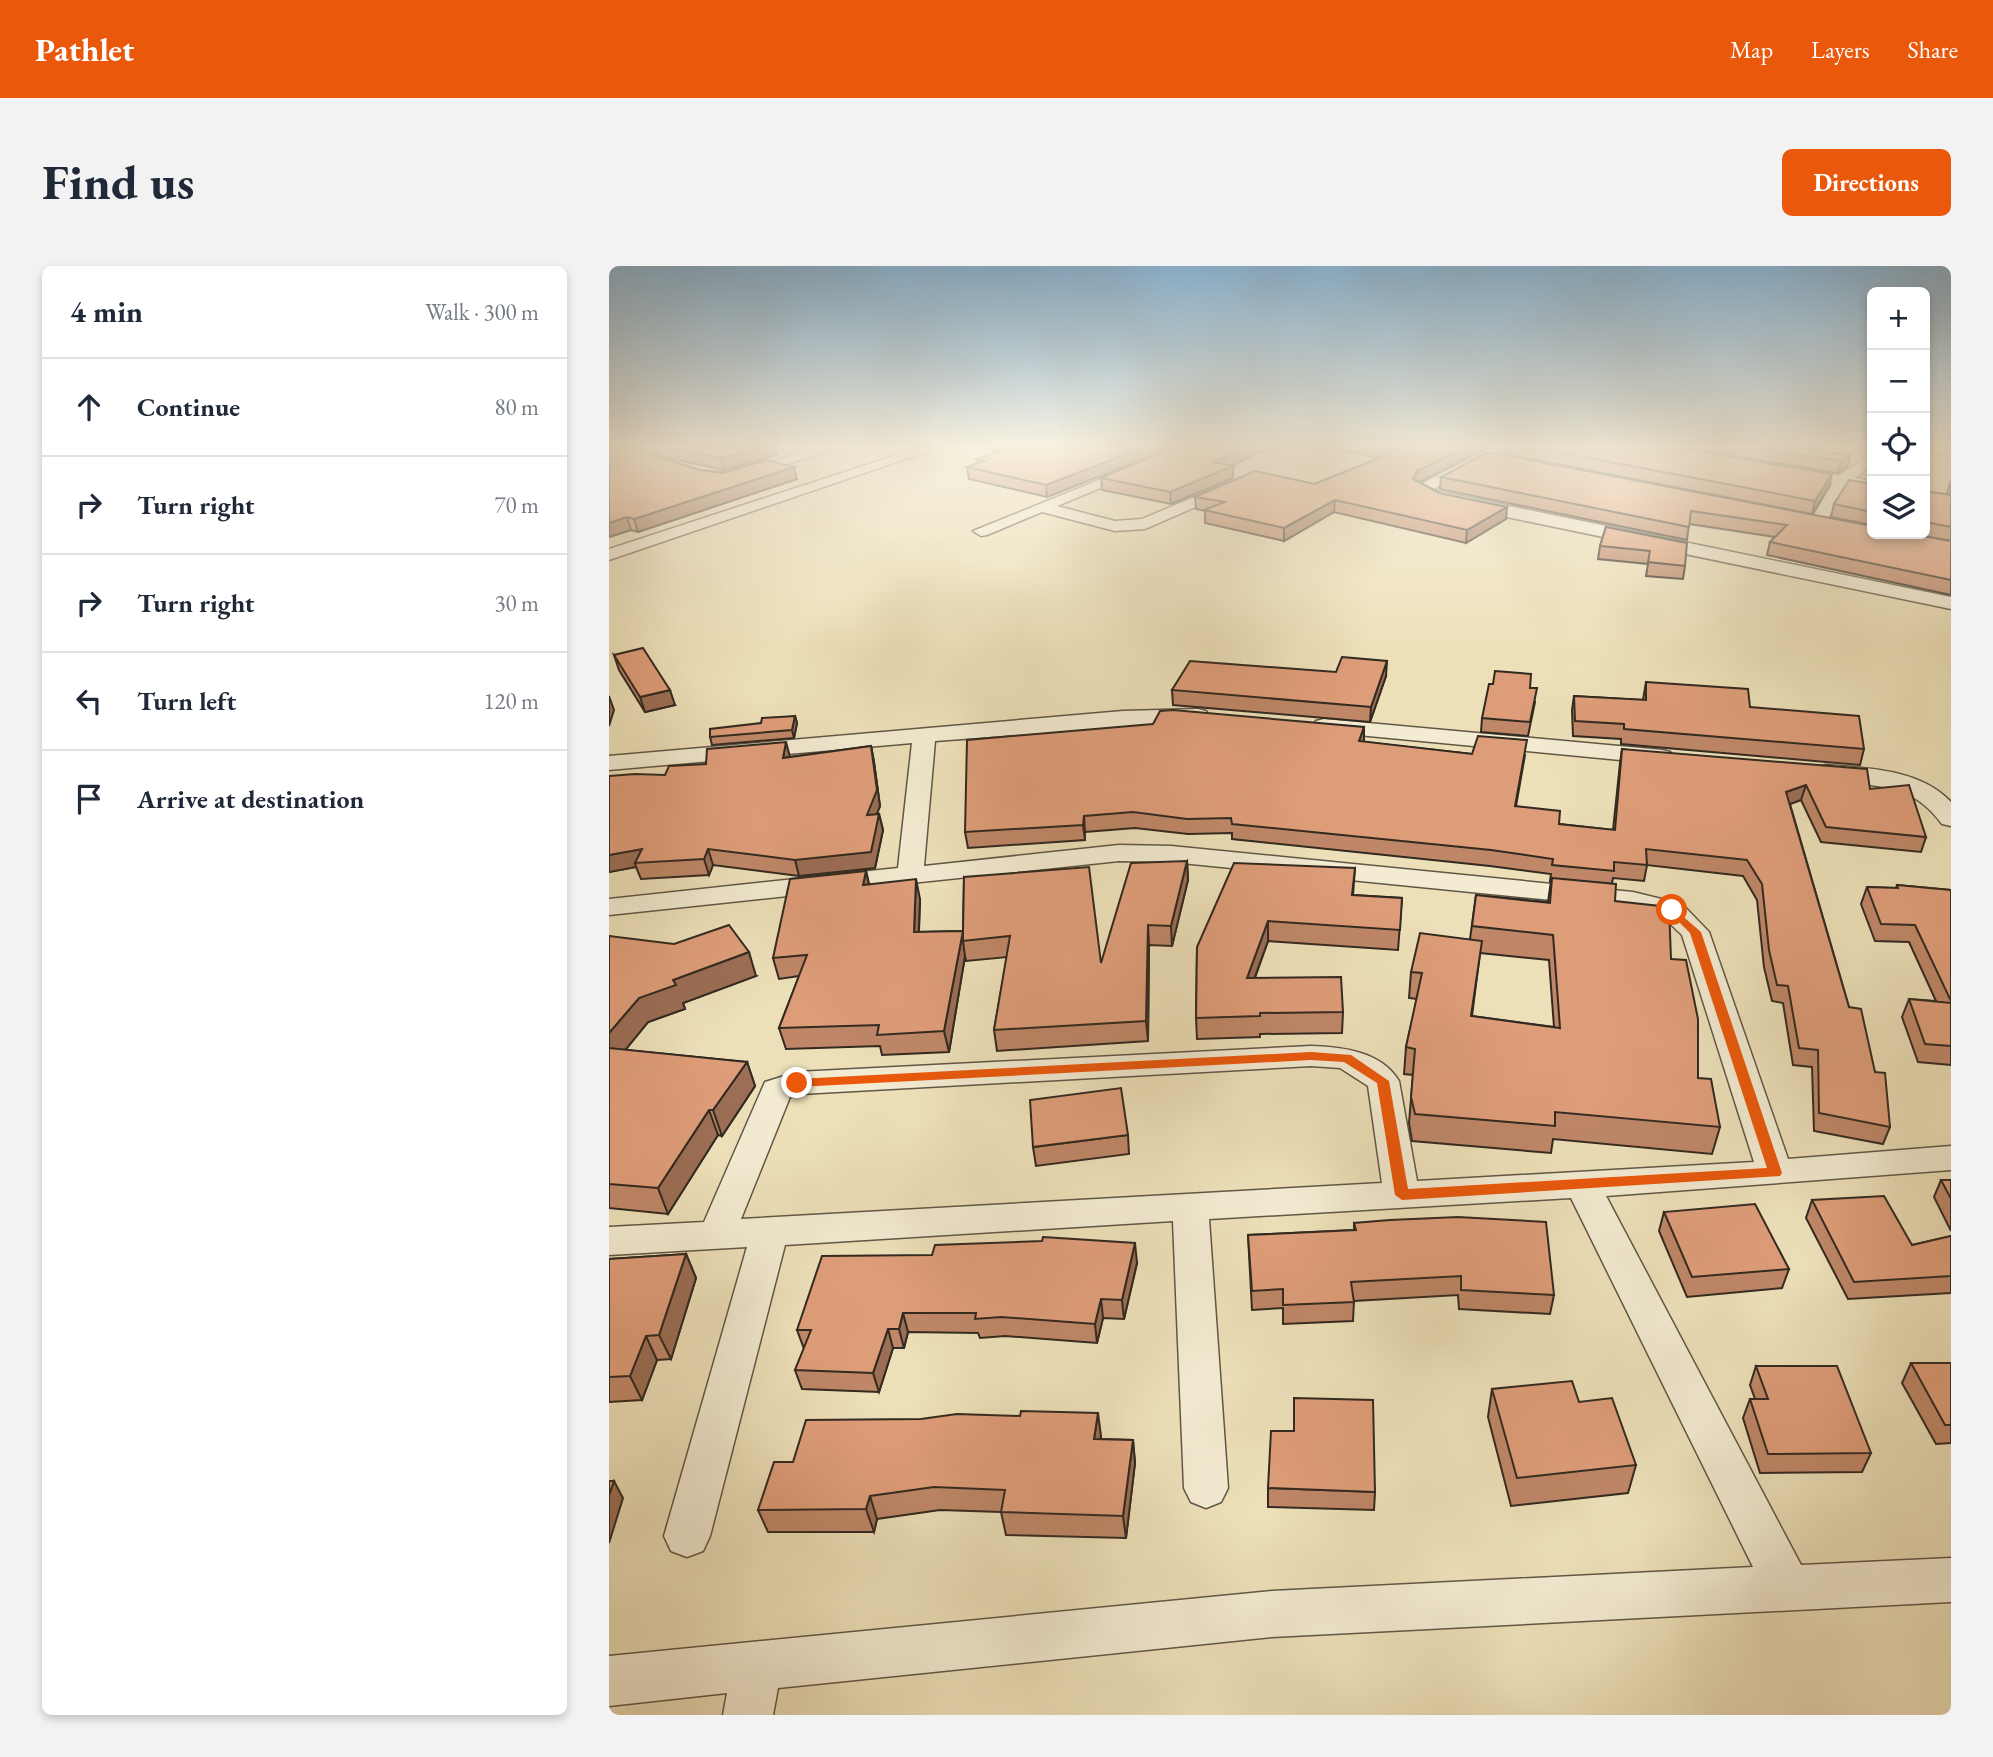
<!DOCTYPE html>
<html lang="en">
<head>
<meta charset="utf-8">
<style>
	body { margin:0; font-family:"EB Garamond",serif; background:#f2f2f3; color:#1f2937 }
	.controls { position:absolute; right:21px; top:21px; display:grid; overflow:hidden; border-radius:10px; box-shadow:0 4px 10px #0003 }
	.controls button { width:63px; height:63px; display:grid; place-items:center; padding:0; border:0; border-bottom:2px solid #e0e1e3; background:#fff; color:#1f2937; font:35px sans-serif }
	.stop { position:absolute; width:21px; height:21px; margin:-16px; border:5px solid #ea580c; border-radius:50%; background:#fff }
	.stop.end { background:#ea580c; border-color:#fff; box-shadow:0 2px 7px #0008 }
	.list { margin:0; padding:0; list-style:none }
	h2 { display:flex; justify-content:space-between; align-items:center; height:91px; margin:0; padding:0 28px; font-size:30px }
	h2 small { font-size:23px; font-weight:400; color:#747a83 }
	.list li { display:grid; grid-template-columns:46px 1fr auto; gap:21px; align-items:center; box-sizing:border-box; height:98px; padding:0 28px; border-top:2px solid #e0e1e3 }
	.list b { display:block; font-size:26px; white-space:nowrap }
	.list em { font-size:23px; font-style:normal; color:#747a83 }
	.icon { flex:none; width:38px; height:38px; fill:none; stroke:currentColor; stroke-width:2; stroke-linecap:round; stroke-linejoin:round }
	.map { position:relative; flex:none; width:1342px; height:1449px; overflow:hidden; border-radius:10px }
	header { display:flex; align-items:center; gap:42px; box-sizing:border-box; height:98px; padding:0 35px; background:#ea580c; color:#fff }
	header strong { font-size:33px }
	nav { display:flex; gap:38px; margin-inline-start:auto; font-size:24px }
	.intro { display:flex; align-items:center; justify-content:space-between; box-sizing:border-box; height:168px; padding:0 42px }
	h1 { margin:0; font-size:49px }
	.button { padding:18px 32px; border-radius:10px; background:#ea580c; color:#fff; font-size:24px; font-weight:700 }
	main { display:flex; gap:42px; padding:0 42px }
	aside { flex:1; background:#fff; border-radius:10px; box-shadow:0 4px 10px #0003 }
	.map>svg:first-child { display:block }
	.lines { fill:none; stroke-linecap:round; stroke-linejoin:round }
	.minor-casing { stroke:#615746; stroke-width:3 }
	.tertiary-casing { stroke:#615746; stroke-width:3 }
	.minor { fill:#f3ebd2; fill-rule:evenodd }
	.tertiary { fill:#f3ebd2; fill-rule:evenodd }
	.wall { fill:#bf8768; stroke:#322920; stroke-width:2; fill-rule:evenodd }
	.shaded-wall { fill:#9b6e55; stroke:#322920; stroke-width:2 }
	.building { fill:#de9d79; stroke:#322920; stroke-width:2 }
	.route { fill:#ea580c }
</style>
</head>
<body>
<header>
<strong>Pathlet</strong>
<nav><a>Map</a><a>Layers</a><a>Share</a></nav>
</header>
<div class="intro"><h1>Find us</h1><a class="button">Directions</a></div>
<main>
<aside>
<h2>4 min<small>Walk · 300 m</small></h2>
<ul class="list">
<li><svg class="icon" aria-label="ahead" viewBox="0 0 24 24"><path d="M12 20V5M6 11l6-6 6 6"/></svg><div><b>Continue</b></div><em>80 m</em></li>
<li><svg class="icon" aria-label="right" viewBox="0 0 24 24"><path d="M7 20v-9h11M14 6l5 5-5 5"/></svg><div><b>Turn right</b></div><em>70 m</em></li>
<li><svg class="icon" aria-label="right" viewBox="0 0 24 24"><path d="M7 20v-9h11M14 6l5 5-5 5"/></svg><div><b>Turn right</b></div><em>30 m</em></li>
<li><svg class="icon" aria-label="left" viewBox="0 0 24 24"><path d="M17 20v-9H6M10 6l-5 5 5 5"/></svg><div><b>Turn left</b></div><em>120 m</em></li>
<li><svg class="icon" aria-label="arrive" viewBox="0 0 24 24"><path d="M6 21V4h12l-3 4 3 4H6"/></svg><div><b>Arrive at destination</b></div></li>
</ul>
</aside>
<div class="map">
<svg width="1342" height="1449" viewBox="0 0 1342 1449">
	<rect width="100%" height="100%" fill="#ede0b9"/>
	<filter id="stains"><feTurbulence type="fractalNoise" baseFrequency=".00286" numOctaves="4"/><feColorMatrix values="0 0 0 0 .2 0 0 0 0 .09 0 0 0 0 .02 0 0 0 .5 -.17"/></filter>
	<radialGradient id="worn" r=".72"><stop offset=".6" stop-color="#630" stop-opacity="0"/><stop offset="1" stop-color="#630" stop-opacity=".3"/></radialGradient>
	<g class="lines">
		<!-- minor casing -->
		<g class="minor-casing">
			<g id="minor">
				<path d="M211 180H232L137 212H127L124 209Z"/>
				<path d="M315 180H335L0 294V283Z"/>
				<path d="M574 180H593L448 240 506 255 533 253 618 217H628V223L536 263 506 265 433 246 378 269 372 270 364 265Z"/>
				<path d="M886 180H903L823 224 1342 331V343L830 237 806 226 808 220Z"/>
				<path d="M1263 188V199L1246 212 1263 215V225L1238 220 1214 261H1202L1200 257 1224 217 1176 208V202L1230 209Z"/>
				<path d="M589 443 597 445 600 450 597 455 326 475 315 600 510 579 562 580 1024 626 1073 638 1100 666 1179 893 1342 880V904L997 930 1192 1299 1342 1292V1336L663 1371 169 1422 164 1449H114L118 1427 0 1440V1390L663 1325 1144 1301 962 932 600 953 619 1222 612 1236 597 1242 582 1236 575 1222 564 955 176 979 101 1270 94 1285 78 1291 62 1285 55 1270 138 981 0 989V961L95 956 156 816 188 806 702 780C733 781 772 785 790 815L808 915 1145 896 1073 669 1053 650 1023 642 562 596 510 595 0 649V633L289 602 303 477 0 504V490L514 445ZM702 800 731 802 759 820 773 917 132 953 181 831 191 828Z"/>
				<path d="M715 453 1053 484 1061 486 1065 491 1061 496 1053 498 707 465 704 460 707 455Z"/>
				<path d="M1217 499C1259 502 1311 503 1342 536V560L1333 558C1298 510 1259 524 1209 511L1205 506 1209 501Z"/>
			</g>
		</g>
		<!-- tertiary casing -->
		<g class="tertiary-casing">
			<path id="tertiary" d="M1316 180H1342V190L1316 184Z"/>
		</g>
		<!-- minor -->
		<use href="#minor" class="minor"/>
		<!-- tertiary -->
		<use href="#tertiary" class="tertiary"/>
	</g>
	<!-- wall -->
	<g class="wall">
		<path d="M0 180H169L166 181 168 189 115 204 40 188 90 204 188 213 29 266 22 264 0 271Z"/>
		<path d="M365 180H662L622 200 624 212 562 238 493 224 492 212 559 183 438 231 360 213 358 201 368 197V193L390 185Z"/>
		<path d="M712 180H881L810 216 830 227 897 253 857 277 725 246 675 275 596 257V245L587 243 586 231 706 218 770 192Z"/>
		<path d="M897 180H1059L1220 220 1203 248 897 188Z"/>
		<path d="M1066 180H1217L1209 185 1241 189 1238 201 1229 207Z"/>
		<path d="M832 211 1342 275V329L1158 289 1161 276 1166 271 1080 258 1078 274 831 223Z"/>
		<path d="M1342 214V228L1338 227Z"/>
		<path d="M1263 218V259L1222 251 1225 238Z"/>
		<path d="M1316 225 1342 229V275L1303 268H1316Z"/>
		<path d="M997 261 1076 300 1074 313 1037 310 1039 298 989 293 991 280Z"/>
		<path d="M5 389 66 439 36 446 10 404Z"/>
		<path d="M727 406 777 410 761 456 564 439 563 424Z"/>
		<path d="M1037 416 1141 441 1255 483 1251 499 1012 478V473L964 470 963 444 965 430 1034 434Z"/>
		<path d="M921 422 926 436 919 470 872 466 873 452Z"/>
		<path d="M186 450 188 457 185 472 103 479 101 471 152 457Z"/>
		<path d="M754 476 863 488 916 489 907 540 950 558 1004 564 1011 497 1013 483 1261 523 1317 571 1312 586 1212 576 1192 534 1181 538 1240 741 1266 806 1281 861 1274 878 1205 865 1203 801 1184 799 1174 737 1163 735 1155 701 1148 634 1134 610 1038 599 1035 615 1004 612 1003 617 1006 635 1062 693 1089 812 1111 861 1103 888 944 873 942 887 803 875 800 857 804 809 795 808 797 781 808 733 800 732 802 706 861 673 867 629 939 636 942 615H941L942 608 881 600 623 573V567L579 568 526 562 476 566V574L359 582 356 566ZM871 687 940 694 945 761 863 750Z"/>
		<path d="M262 480 265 496 271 540 267 549 270 548 274 564 266 602 190 610 104 599 100 609 32 613 27 601 0 606 56 509 97 498 181 491Z"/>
		<path d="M578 595 579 614 563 680 540 679 539 775 388 785 385 764 398 691 357 695 356 690 340 786 273 789 271 780 177 783 170 762 190 710 170 713 164 692 257 605 260 618 311 633 310 666 354 665 355 611 492 697Z"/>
		<path d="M746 602 744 629 793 632 789 684 659 675 646 712 734 746 733 767 651 768V771L588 773 587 752 588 681Z"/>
		<path d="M1288 619 1342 624V799L1309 796 1293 751 1300 733 1327 735 1300 676 1266 675 1252 638 1258 621 1287 622Z"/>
		<path d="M0 670 147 710 74 737 76 743 39 756 16 784 138 796 146 820 113 870 109 869 59 948 0 942Z"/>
		<path d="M519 869 520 888 427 900 424 881Z"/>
		<path d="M1332 914H1342V965L1325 931Z"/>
		<path d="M1203 934 1303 979 1342 970V1027L1239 1033 1197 952Z"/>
		<path d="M1055 946 1180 1003 1173 1022 1078 1031 1050 965Z"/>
		<path d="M745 957 945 1029 941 1048 850 1043 849 1029 745 1035 744 1055 674 1058V1042L643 1044 639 969 745 964Z"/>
		<path d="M77 988 87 1012 62 1093 48 1094 33 1134 0 1136V993Z"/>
		<path d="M528 997 515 1053 494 1052 488 1077 396 1070 371 1072 369 1067 299 1066 295 1082H284L270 1126 193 1123 186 1104 195 1083 188 1064Z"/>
		<path d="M1302 1097H1342V1177L1327 1178 1293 1117Z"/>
		<path d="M1147 1100 1262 1187 1253 1206 1151 1207 1134 1152 1141 1133H1146L1141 1119Z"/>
		<path d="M883 1123 970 1136 1027 1199 1019 1227 902 1240 879 1151Z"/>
		<path d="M492 1170V1173L524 1174 526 1197 517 1272 397 1269 392 1246 331 1244 268 1253 265 1266H159L149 1244 184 1196Z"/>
		<path d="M659 1222 766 1226 765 1244 659 1241Z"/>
	</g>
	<!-- shaded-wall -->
	<g class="shaded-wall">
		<path d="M0 180H15L0 184Z"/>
		<path d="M25 180H32L34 187 22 182Z"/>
		<path d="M151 180H169L166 181 168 189 115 204 112 192Z"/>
		<path d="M538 180H568L438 231 437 219Z"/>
		<path d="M638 180H662L614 204 624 200V212L562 238 561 226 605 196Z"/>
		<path d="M859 180H881L807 218 804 213 808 205Z"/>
		<path d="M1201 180H1217L1201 190 1196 183Z"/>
		<path d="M1241 189 1238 201 1229 207 1232 195Z"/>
		<path d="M185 201 188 213 29 266 25 253Z"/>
		<path d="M1223 208 1220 220 1203 248 1206 235Z"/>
		<path d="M726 234 725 246 675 275V262Z"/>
		<path d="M898 241 897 253 857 277 858 264Z"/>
		<path d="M18 251 22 264 0 271V257Z"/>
		<path d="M778 395 777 410 761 456 762 441Z"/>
		<path d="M61 424 66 439 36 446 31 431Z"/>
		<path d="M0 430 5 444 0 460Z"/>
		<path d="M186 450 188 457 185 472 183 464Z"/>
		<path d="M755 461V475L749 490 750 475Z"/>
		<path d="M177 476 181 491 174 492Z"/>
		<path d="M262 480 265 496 271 540 261 565 258 549Z"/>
		<path d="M1197 519 1192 534 1173 541 1177 526Z"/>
		<path d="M270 548 274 564 266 602 190 610 186 594Z"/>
		<path d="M475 550 476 566V574L474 559Z"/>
		<path d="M33 583 26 597 27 601 0 606V589Z"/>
		<path d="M99 583 104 599 100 609 95 593Z"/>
		<path d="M578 595 579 614 563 680 562 660Z"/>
		<path d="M257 605 261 624 254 619Z"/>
		<path d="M307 613 311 633 309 686 305 666Z"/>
		<path d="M659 655V675L638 732V712Z"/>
		<path d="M539 659 540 679 539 775 537 755Z"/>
		<path d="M354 665V675L356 690 340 786 335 765Z"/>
		<path d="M140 686 147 710 74 737 76 743 39 756 0 804V767L30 732 64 714Z"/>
		<path d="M138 796 146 820 113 870 104 844Z"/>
		<path d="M100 844 109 869 59 948 49 922Z"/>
		<path d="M526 977 528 997 515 1053 513 1034Z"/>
		<path d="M77 988 87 1012 62 1093 50 1069Z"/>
		<path d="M492 1033 494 1052 488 1077 486 1058Z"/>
		<path d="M294 1047 299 1066 295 1082 290 1063Z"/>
		<path d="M279 1063 284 1082 270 1126 264 1107Z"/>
		<path d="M37 1070 48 1094 33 1134 21 1110Z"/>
		<path d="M489 1147 492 1170 488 1196 485 1173Z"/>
		<path d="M524 1174 526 1197 517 1272 514 1250Z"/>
		<path d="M5 1215 14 1232 0 1277V1229Z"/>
		<path d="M261 1230 268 1253 265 1266 257 1243Z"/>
	</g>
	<!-- building -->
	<g class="building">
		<path d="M12 180H25L22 182 90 204 114 207 157 194 185 201 25 253 18 251 0 257V184Z"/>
		<path d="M52 180H158L112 192Z"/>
		<path d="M405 180H538L437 219 358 201 375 195 368 193Z"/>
		<path d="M568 180H638L605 196 624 200 561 226 492 212Z"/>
		<path d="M770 180H859L808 205 804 213 830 227 898 241 858 264 726 234 675 262 595 244 616 236 586 231 646 205 706 218 790 184Z"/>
		<path d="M917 180H1059L1223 208 1206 235Z"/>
		<path d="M1138 180H1201L1196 183 1241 189 1232 195Z"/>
		<path d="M879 186 1263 260V268H1302L1342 275V314L1161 276 1178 259 1082 245 1080 261 832 211Z"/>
		<path d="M1240 214 1263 218V246L1225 238Z"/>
		<path d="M1316 225 1342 229V261L1316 256Z"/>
		<path d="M997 261 1078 277 1076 300 1039 296 1041 285 991 280Z"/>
		<path d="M34 382 61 424 31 431 5 389Z"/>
		<path d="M733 391 778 395 762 441 563 424 581 395 727 406Z"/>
		<path d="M886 405 922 408 921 422H928L921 456 873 452 880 418H884Z"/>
		<path d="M1037 416 1139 423 1141 441 1250 450 1255 483 1015 463V458L966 455 965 430 1037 434Z"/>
		<path d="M564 444 755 461 750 475 863 488 869 470 918 474 906 540 951 545 950 558 1006 564 1013 483 1258 503 1261 523 1300 519 1317 571 1217 561 1197 519 1177 526 1240 741 1252 743 1266 806 1276 807 1281 861 1210 847 1209 784 1190 782 1179 720 1168 719 1160 684 1153 618 1138 594 1037 583 1038 599 1005 596V605L943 599 944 593 882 584 623 558 622 552 578 553 524 546 475 550 474 559 356 566 358 474 544 458 551 445Z"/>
		<path d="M186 450 183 464 101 471V463L152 457 153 452Z"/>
		<path d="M177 476 174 492 262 480 268 524 258 549 270 548 262 586 186 594 99 583 95 593 26 597 33 583 0 589V510L26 508 56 509 60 500 97 498 98 483Z"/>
		<path d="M578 595 562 660 539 659 537 755 385 764 401 670 354 675V665L335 765 268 769 270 759 170 762 198 689 164 692 181 613 257 605 254 619 307 613 305 666 354 665 355 611 480 601 492 697 522 597Z"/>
		<path d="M625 597 746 602 743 629 793 632 791 664 659 655 638 712 732 711 734 746 651 747V750L587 752 588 681Z"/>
		<path d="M943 612 1007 618 1006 635 1060 641 1062 693 1077 694 1089 753V812L1102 813 1111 861 946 846V860L806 848 802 831 806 783 797 781 813 707 802 706 811 667 873 675 862 750 951 762 944 669 863 660 867 629 941 637Z"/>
		<path d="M1288 619 1342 624V735L1306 659 1272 658 1258 621 1289 622Z"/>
		<path d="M120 659 140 686 64 714 67 719 30 732 0 767V670L65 678Z"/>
		<path d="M1300 733 1342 737V780L1316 778Z"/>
		<path d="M0 782 138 796 104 844H100L49 922 0 918Z"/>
		<path d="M512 822 519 869 424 881 421 834Z"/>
		<path d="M1332 914H1342V933Z"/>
		<path d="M1275 930 1303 979 1342 970V1010L1245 1016 1203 934Z"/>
		<path d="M1146 938 1180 1003 1083 1011 1055 946Z"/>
		<path d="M849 951 937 956 945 1029 852 1024V1010L742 1016 745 1036 674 1039V1023L643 1025 639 969 747 964 745 957 781 954Z"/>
		<path d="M434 971 526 977 513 1034 492 1033 486 1058 392 1051 366 1053 367 1047H294L290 1063H279L264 1107 186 1104 202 1064H188L213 990 323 989 326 979 433 975Z"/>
		<path d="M77 988 50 1069 37 1070 21 1110 0 1111V993Z"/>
		<path d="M1302 1097H1342V1159H1336Z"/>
		<path d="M1147 1100H1228L1262 1187 1159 1188 1141 1133H1159Z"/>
		<path d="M963 1115 970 1136 1003 1132 1027 1199 908 1212 883 1123Z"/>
		<path d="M685 1132 764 1134 766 1226 659 1222 662 1165H685Z"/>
		<path d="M412 1145 489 1147 485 1173 524 1174 514 1250 392 1246 396 1224 325 1221 261 1230 257 1243 149 1244 165 1196H184L197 1154 312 1153 348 1148 411 1150Z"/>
		<path d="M0 1215H5L0 1229Z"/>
	</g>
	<!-- sky -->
	<linearGradient id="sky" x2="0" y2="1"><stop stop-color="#8ab6d6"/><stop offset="0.47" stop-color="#f7f1e0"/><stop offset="1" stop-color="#f7f1e0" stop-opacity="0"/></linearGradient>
	<rect width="1342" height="383" fill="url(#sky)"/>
	<!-- route -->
	<path class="route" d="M1063 641 1092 666 1173 907 1171 910 793 934 786 929 768 817 735 796 702 794 188 821 182 817 188 813 702 786 742 789 780 815 799 923 1158 902 1081 667 1058 644Z"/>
	<rect width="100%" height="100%" filter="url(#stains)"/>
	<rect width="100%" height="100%" fill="url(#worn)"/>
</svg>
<div class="controls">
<button>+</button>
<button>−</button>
<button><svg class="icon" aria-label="locate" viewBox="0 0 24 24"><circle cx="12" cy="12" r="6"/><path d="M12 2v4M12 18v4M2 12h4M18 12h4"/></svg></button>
<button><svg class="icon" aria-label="layers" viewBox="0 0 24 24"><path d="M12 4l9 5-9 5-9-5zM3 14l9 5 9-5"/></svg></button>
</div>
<div class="stop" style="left:1063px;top:644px"></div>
<div class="stop end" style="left:188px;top:817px"></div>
</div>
</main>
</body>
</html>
